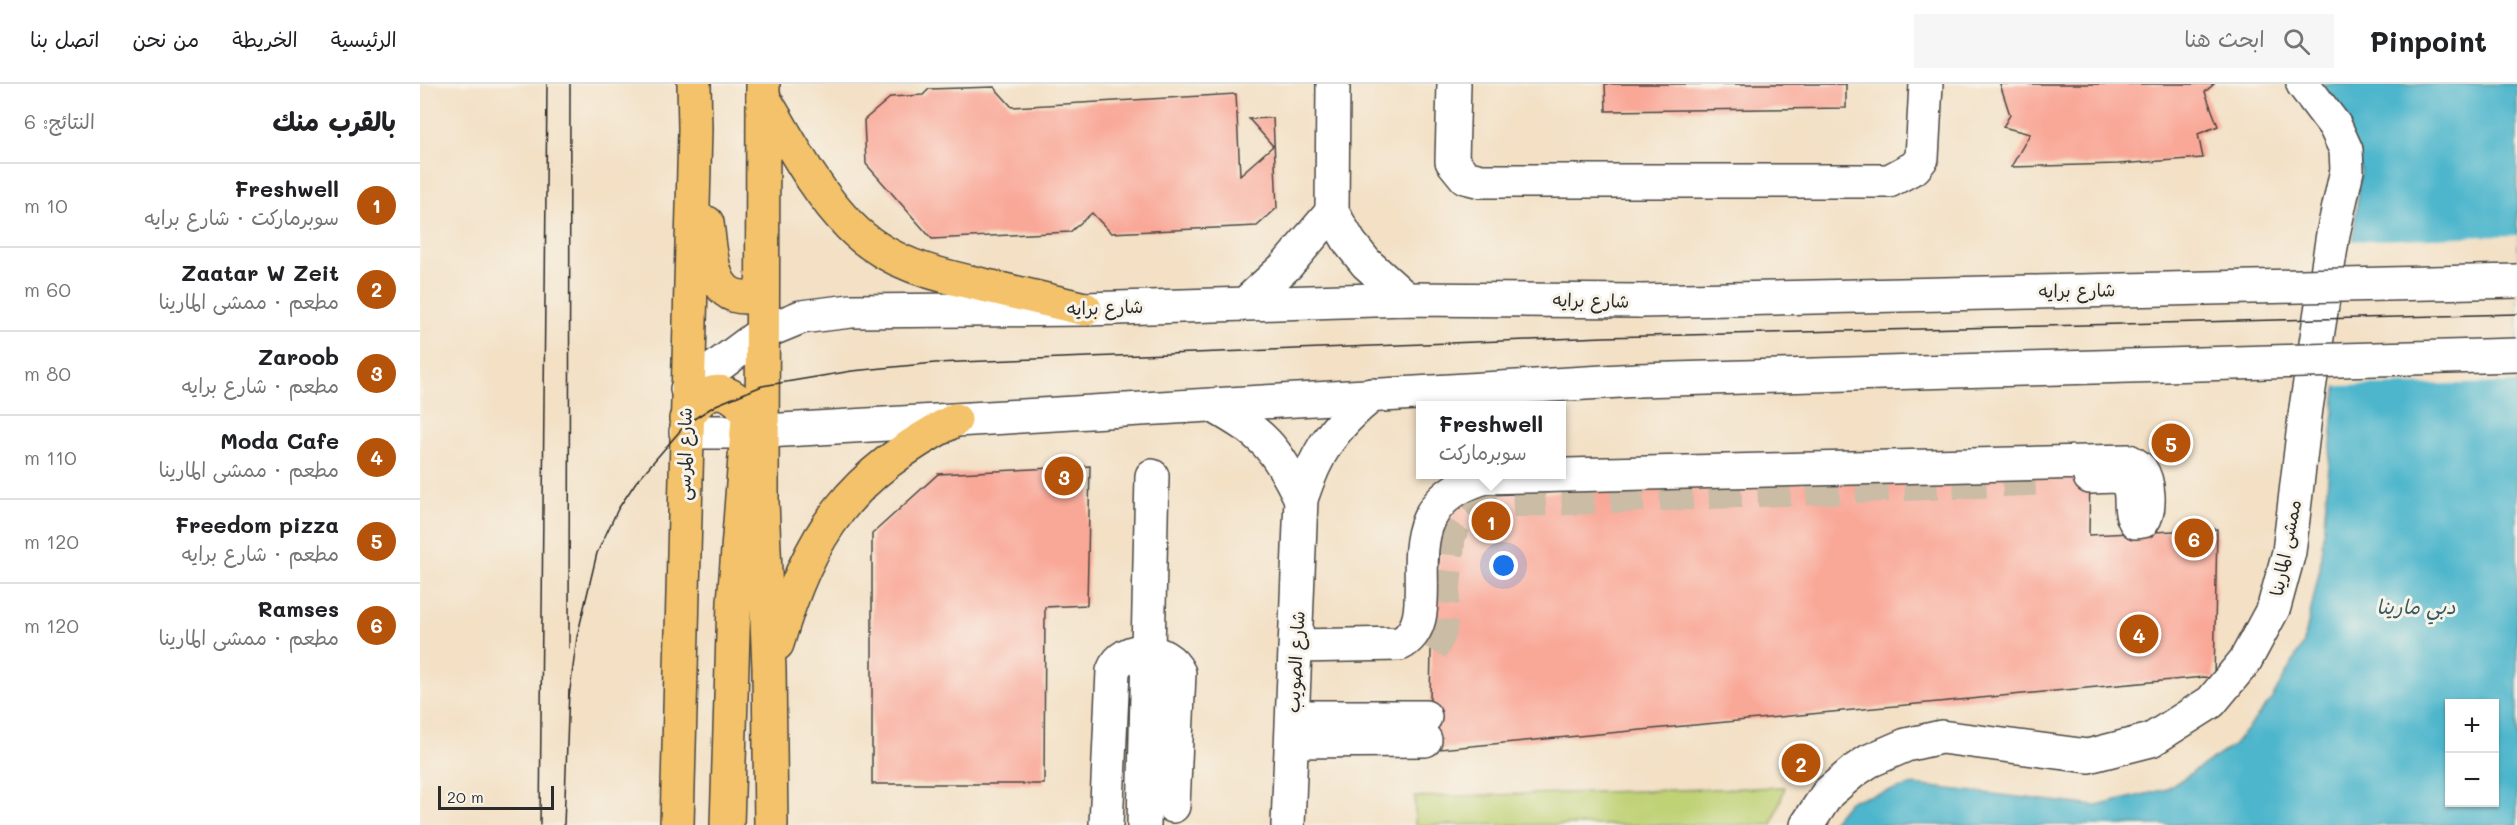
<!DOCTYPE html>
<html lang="ar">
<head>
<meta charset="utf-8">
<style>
	body { margin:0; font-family:Mali,"Playpen Sans Arabic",sans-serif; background:#f6f6f6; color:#202124; direction:rtl }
	.controls { position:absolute; right:18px; bottom:18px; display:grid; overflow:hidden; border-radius:0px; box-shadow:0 2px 4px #0004 }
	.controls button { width:54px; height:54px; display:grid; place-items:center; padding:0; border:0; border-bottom:2px solid #e0e0e0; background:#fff; color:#202124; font:30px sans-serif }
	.scale { position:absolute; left:18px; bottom:15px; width:116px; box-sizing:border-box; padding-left:6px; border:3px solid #2b2b2b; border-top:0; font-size:16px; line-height:21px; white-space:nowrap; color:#2b2b2b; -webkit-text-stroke:4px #f7f3e8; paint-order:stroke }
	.you { position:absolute; left:1084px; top:482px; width:21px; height:21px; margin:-15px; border:4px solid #fff; border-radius:50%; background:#1a73e8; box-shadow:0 0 0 9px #1a73e833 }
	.badge { display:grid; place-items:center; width:39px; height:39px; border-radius:50%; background:#b45309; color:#fff; font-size:20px; font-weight:700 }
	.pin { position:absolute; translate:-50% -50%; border:3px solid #fff; box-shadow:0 2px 6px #0006 }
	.popup { position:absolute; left:996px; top:317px; width:150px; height:78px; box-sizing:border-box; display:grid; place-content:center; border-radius:0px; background:#fff; filter:drop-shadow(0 2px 4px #0005); font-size:20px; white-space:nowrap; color:#757577 }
	.popup b { font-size:22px; color:#202124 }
	.popup::after { content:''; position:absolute; left:50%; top:100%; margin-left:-12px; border:12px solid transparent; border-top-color:#fff }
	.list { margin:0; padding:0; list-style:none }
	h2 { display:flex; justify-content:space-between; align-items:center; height:78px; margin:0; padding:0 24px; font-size:26px }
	h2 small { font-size:20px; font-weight:400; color:#757577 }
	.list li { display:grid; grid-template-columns:39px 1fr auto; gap:18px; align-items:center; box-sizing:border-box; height:84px; padding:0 24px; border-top:2px solid #e0e0e0 }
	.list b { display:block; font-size:22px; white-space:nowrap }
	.list p { margin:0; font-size:20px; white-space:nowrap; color:#757577 }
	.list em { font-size:20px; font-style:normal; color:#757577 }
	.icon { flex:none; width:33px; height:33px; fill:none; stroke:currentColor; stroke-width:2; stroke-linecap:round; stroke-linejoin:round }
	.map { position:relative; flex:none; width:2097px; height:741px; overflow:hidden; direction:ltr }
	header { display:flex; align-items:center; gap:36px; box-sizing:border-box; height:84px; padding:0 30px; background:#fff; border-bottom:2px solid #e0e0e0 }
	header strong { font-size:28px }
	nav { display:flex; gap:33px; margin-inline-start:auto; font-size:21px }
	.search { width:420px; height:54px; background:#f6f6f6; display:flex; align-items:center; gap:15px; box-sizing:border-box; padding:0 21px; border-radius:0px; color:#757577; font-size:22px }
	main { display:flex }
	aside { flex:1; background:#fff }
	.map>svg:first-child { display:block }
	.green { fill:#bfd276; stroke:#757e50; stroke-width:1.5 }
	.water { fill:#4eb6cc; stroke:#3c707c; stroke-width:1.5; fill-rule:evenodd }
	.pier { fill:#f3e0c5 }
	.building { fill:#f9a898 }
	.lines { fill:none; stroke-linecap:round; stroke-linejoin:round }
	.minor-tunnel { stroke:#cbbca6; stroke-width:33; stroke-dasharray:33 16; stroke-linecap:butt }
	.minor-casing { stroke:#494642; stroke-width:36 }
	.major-casing { stroke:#494642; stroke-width:36 }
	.minor { stroke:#fff; stroke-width:33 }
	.major { stroke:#f3c26a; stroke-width:33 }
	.tram { stroke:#2b2b2b; stroke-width:1.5 }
	.minor-bridge-casing { stroke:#494642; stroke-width:36; stroke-linecap:butt }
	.minor-bridge { stroke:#fff; stroke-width:33 }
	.labels { text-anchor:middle; stroke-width:6; stroke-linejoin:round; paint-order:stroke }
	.street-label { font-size:18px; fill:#2b2b2b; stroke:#f7f3e8 }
	.water-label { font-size:20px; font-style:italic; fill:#375c63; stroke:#f7f3e8 }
</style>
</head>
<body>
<header>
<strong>Pinpoint</strong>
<div class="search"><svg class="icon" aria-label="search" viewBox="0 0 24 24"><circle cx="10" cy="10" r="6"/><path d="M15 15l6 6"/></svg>ابحث هنا</div>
<nav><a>الرئيسية</a><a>الخريطة</a><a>من نحن</a><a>اتصل بنا</a></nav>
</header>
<main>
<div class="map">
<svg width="2097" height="741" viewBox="0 0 2097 741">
	<rect width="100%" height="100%" fill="#f7f3e8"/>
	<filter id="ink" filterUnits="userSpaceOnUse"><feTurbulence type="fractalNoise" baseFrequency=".0167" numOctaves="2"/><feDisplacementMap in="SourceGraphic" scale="12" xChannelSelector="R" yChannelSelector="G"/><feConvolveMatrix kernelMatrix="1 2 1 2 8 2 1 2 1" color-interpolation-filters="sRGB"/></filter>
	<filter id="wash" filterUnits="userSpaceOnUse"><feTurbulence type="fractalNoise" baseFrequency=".008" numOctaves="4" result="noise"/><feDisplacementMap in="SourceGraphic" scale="24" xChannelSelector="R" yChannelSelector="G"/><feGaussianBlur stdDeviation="1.35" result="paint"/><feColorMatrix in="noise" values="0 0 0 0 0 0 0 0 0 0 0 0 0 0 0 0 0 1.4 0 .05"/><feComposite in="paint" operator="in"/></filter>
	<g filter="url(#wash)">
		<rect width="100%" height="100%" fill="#f3e0c5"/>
		<!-- green -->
		<path class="green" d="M1365 703 1352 741H995V713Z"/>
		<!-- water -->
		<path class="water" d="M1902 0H2097V741H1409L1429 717 1494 701 1676 722 1747 705 1813 662 1851 616 1884 558 1900 484 1915 315 1941 85ZM2030 620H2074V718H2030Z"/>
		<!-- pier -->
		<path class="pier" d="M2097 151V299L1913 302 1930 157Z"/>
		<g id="blocks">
			<!-- building -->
			<g class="building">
				<path d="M1185 0H1426V24L1186 27Z"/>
				<path d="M1580 0H1794L1785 8 1798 42 1778 50 1783 74 1698 80 1591 83 1610 50 1583 43 1590 31Z"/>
				<path d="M574 3 592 23 816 10 820 91 853 62 829 35 853 34 857 124 837 142 691 149 672 129 650 148 512 155 446 80 444 36 471 13 503 11 509 5Z"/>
				<path d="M670 382 667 521 625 523 624 700H452V450L518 390Z"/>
				<path d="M1670 386 1669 451 1797 445 1794 595 1784 593 1009 666 1011 566 1022 443 1044 412Z"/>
			</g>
		</g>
	</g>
	<g filter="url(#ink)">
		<use href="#blocks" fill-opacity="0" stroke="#494642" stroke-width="1.5"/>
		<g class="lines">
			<!-- minor-tunnel -->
			<path class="minor-tunnel" d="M1011 566 1020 549 1029 454C1035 435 1044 425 1063 418L1616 395"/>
			<!-- minor casing -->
			<g class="minor-casing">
				<g id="minor">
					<path d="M913 0 912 128 930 159 946 179 986 215"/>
					<path d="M1034 0 1032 77 1045 93 1061 97H1469L1495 83 1502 74 1506 0"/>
					<path d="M826 219 867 181 912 128"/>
					<path d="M267 305 342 249 381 233 431 227 665 225 986 215 1221 217"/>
					<path d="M792 321C845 351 854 361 881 415"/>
					<path d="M266 348H329L1218 296"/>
					<path d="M877 562 980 560C1034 531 954 424 1066 393L1709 377C1713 379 1718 382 1721 386 1729 397 1731 427 1723 437L1716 438C1707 427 1715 410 1707 397L1695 392 1670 393"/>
					<path d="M873 633H1005"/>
					<path d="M872 657 1005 656"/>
					<path d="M686 741 693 587C704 559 746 562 759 589L753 722"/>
					<path d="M724 741 732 392"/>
					<path d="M868 741 881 415C897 367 913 343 952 311"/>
					<path d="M1387 741 1408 709 1434 687 1449 677 1486 661 1521 653 1668 672 1731 656 1791 618 1825 577 1854 523 1869 468 1886 324 1913 150 1927 86 1926 66 1915 42 1883 0"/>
				</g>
			</g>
			<!-- major casing -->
			<g class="major-casing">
				<g id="major">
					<path d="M343 0 342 417 349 584 351 741"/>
					<path d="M343 13C370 57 394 106 430 142 470 183 523 192 576 204 606 211 635 218 665 225"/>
					<path d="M287 139C292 174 290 226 342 210"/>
					<path d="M266 335C271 328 276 319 284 313 302 300 323 316 328 334L314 518 307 741"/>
					<path d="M357 560C390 447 430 391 535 336"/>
					<path d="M257 741 275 45 274 0"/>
				</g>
			</g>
			<!-- minor -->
			<use href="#minor" class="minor"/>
			<!-- major -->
			<use href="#major" class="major"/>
			<!-- tram -->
			<g class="tram">
				<path d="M149 564 150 0"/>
				<path d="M149 613 157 553 177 469 198 425 216 398 266 340 296 321 342 302 432 287 515 279 1184 253 2097 230"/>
				<path d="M120 741 127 0"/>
				<path d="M144 741 149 606"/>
			</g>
			<!-- minor-bridge casing -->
			<g class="minor-bridge-casing">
				<g id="minor-bridge">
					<path d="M1221 217 2097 197"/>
					<path d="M1218 296 2097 271"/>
				</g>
			</g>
			<!-- minor-bridge -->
			<use href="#minor-bridge" class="minor-bridge"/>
		</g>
	</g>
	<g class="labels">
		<!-- street labels -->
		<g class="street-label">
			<text transform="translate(1657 207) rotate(-1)" y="6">شارع برايه</text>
			<text transform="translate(1171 217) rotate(1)" y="6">شارع برايه</text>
			<text transform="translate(685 224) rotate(-2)" y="6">شارع برايه</text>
			<text transform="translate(265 370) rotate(-89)" y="6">شارع المرسى</text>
			<text transform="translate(1866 464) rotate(-79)" y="6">ممشى المارينا</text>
			<text transform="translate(876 578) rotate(-87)" y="6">شارع الصويب</text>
		</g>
		<!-- water labels -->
		<g class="water-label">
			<text x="1996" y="530">دبي مارينا</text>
		</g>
	</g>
</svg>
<div class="controls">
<button>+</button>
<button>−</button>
</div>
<div class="scale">20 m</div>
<div class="you"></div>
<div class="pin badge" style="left:1071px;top:437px">1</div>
<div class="popup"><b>Freshwell</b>سوبرماركت</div>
<div class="pin badge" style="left:1381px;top:679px">2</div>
<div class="pin badge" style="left:644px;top:392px">3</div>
<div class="pin badge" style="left:1719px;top:550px">4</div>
<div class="pin badge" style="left:1751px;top:359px">5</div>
<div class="pin badge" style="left:1774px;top:454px">6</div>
</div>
<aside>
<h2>بالقرب منك<small>النتائج: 6</small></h2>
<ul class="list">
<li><span class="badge">1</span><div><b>Freshwell</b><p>سوبرماركت · شارع برايه</p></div><em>10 m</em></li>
<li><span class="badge">2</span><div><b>Zaatar W Zeit</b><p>مطعم · ممشى المارينا</p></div><em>60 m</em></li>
<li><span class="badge">3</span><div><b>Zaroob</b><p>مطعم · شارع برايه</p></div><em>80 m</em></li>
<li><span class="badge">4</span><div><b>Moda Cafe</b><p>مطعم · ممشى المارينا</p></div><em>110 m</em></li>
<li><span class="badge">5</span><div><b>Freedom pizza</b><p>مطعم · شارع برايه</p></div><em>120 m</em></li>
<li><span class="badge">6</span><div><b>Ramses</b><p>مطعم · ممشى المارينا</p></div><em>120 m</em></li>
</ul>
</aside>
</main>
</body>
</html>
